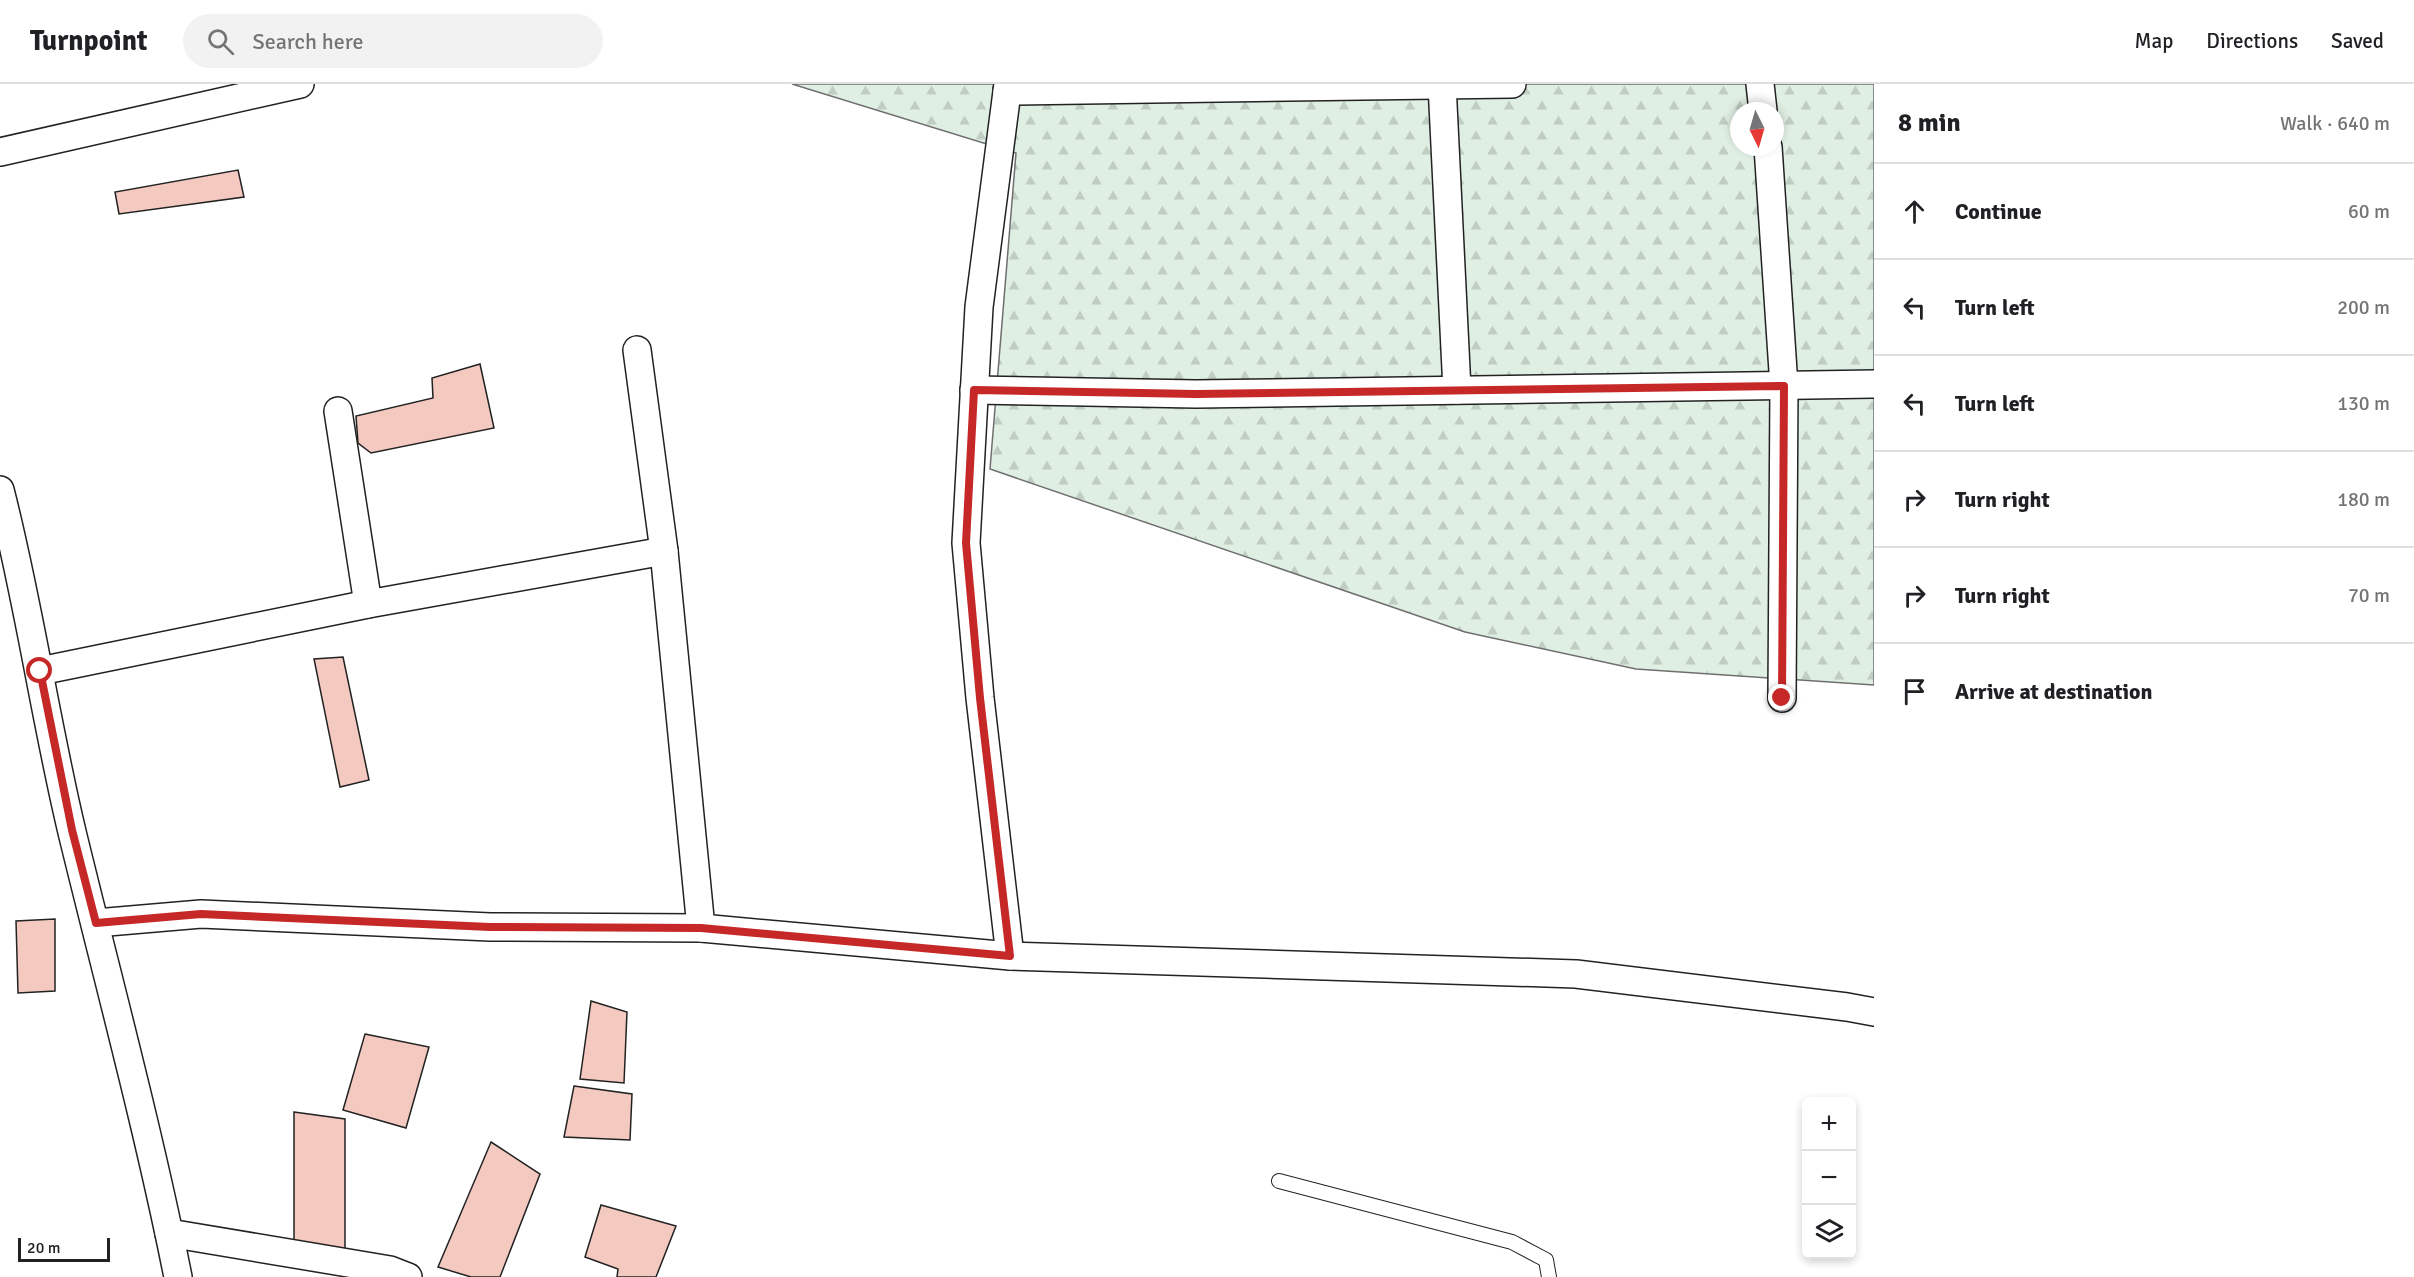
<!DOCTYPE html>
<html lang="en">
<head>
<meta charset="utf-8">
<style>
	body { margin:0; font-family:Signika,sans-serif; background:#f2f2f2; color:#202124 }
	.controls { position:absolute; right:18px; bottom:18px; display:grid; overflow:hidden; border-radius:9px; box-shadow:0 3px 9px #0003 }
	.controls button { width:54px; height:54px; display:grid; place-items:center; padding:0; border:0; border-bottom:2px solid #e0e0e0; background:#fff; color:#202124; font:30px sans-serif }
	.compass { position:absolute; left:1730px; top:18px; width:54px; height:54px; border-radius:50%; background:#fff; box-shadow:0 3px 9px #0003; rotate:175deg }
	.scale { position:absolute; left:18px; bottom:15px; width:92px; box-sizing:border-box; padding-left:6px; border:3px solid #222; border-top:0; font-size:16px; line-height:21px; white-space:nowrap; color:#222; -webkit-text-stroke:4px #fff; paint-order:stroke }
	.stop { position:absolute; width:18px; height:18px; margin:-14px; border:4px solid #c62828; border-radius:50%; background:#fff }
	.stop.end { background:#c62828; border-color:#fff; box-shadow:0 2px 6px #0008 }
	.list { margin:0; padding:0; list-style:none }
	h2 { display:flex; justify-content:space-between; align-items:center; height:78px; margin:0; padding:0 24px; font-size:26px }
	h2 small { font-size:20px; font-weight:400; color:#757577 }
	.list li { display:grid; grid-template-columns:39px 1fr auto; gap:18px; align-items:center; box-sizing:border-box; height:96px; padding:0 24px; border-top:2px solid #e0e0e0 }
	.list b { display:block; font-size:22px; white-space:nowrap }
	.list em { font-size:20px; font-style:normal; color:#757577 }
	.icon { flex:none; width:33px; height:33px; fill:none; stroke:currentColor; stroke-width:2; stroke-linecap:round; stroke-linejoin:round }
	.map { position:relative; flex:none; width:1874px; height:1193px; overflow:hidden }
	header { display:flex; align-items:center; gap:36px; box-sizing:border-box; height:84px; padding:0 30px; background:#fff; border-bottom:2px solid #e0e0e0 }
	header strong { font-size:28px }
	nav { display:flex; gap:33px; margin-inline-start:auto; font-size:21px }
	.search { width:420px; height:54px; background:#f2f2f2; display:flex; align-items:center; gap:15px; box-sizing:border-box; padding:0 21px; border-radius:33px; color:#757577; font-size:22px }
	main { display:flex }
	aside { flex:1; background:#fff }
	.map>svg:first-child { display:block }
	.forest { fill:url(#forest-firs); stroke:#6f6f6f; stroke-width:1.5; fill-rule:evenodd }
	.building { fill:#f3c9c0; stroke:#222; stroke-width:1.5 }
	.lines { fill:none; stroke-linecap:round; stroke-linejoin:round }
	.service-casing { stroke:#222; stroke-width:16 }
	.minor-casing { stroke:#222; stroke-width:30 }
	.service { stroke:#fff; stroke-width:14 }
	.minor { stroke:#fff; stroke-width:27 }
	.route { stroke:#c62828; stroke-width:8 }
</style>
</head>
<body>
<header>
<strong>Turnpoint</strong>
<div class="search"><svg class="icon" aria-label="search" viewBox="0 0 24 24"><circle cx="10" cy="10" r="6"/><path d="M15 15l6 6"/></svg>Search here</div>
<nav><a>Map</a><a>Directions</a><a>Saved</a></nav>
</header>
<main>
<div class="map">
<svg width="1874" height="1193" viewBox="0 0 1874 1193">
	<defs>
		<pattern id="forest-firs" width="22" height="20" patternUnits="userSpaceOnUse" patternTransform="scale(1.5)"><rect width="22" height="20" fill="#e0efe3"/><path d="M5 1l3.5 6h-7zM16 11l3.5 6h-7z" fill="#c0cdc2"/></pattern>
	</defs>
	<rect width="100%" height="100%" fill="#fff"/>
	<!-- forest -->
	<path class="forest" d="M792 0H1874V601L1636 585 1465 548 990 385 1016 69ZM1739 27H1775V63H1739Z"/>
	<!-- building -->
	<g class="building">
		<path d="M238 86 244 113 119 130 115 108Z"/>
		<path d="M480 280 494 344 371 369 358 359 356 332 433 314 432 294Z"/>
		<path d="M343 573 369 696 340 703 314 575Z"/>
		<path d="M55 835V907L18 909 16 837Z"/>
		<path d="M591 917 627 928 624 999 580 995Z"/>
		<path d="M365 950 429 963 406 1044 343 1026Z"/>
		<path d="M574 1002 632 1010 630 1056 564 1053Z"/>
		<path d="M294 1028 345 1035V1165L294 1160Z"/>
		<path d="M491 1058 540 1090 500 1193H471L438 1183Z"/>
		<path d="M601 1121 676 1142 656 1193H617L618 1185 585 1173Z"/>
	</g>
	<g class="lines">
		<!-- service casing -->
		<g class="service-casing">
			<path id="service" d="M1279 1097 1512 1158 1546 1176 1549 1193"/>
		</g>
		<!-- minor casing -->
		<g class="minor-casing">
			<g id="minor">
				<path d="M1008 0 979 223 966 459 980 614 1010 872"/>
				<path d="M1442 0 1457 306"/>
				<path d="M1760 0 1763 27"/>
				<path d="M1007 7 1512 0"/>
				<path d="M1768 63 1784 302 1782 614"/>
				<path d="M0 68 300 0"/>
				<path d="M637 266 664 467"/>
				<path d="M974 306 1196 310 1874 300"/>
				<path d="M338 327 368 520"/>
				<path d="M0 406C29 519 45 635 72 748 108 896 148 1043 178 1193"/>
				<path d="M40 587 368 520 664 467 701 844"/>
				<path d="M96 839 201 830 490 843 701 844 1010 872 1576 890 1847 923 1874 928"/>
				<path d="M169 1149 390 1186 408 1193"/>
			</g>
		</g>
		<!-- service -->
		<use href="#service" class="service"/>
		<!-- minor -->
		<use href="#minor" class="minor"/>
	</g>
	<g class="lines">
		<!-- route -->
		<path class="route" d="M40 587 72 746 96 839 201 830 490 843 701 844 1010 872 980 614 966 459 974 306 1196 310 1784 302 1782 614"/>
	</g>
</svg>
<div class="controls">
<button>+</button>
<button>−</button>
<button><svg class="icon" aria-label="layers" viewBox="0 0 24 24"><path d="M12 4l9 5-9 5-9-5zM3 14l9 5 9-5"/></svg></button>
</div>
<svg class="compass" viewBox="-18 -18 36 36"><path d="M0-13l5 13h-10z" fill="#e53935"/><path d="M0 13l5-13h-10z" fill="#757577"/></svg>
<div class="scale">20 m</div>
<div class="stop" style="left:40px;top:587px"></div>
<div class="stop end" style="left:1782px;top:614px"></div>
</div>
<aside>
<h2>8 min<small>Walk · 640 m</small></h2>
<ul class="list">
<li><svg class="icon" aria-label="ahead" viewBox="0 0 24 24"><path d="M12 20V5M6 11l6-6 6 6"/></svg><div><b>Continue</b></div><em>60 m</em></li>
<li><svg class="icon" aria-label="left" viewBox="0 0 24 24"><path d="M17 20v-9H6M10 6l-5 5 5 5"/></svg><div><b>Turn left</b></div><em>200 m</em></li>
<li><svg class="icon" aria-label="left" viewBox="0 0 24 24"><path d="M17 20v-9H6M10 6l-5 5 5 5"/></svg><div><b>Turn left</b></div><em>130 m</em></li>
<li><svg class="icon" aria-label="right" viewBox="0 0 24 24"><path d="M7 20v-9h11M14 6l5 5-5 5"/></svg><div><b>Turn right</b></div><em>180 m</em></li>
<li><svg class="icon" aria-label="right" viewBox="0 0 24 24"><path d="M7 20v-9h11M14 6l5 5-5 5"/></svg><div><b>Turn right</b></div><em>70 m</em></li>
<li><svg class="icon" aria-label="arrive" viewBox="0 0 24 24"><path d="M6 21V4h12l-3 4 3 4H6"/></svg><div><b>Arrive at destination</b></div></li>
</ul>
</aside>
</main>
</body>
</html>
